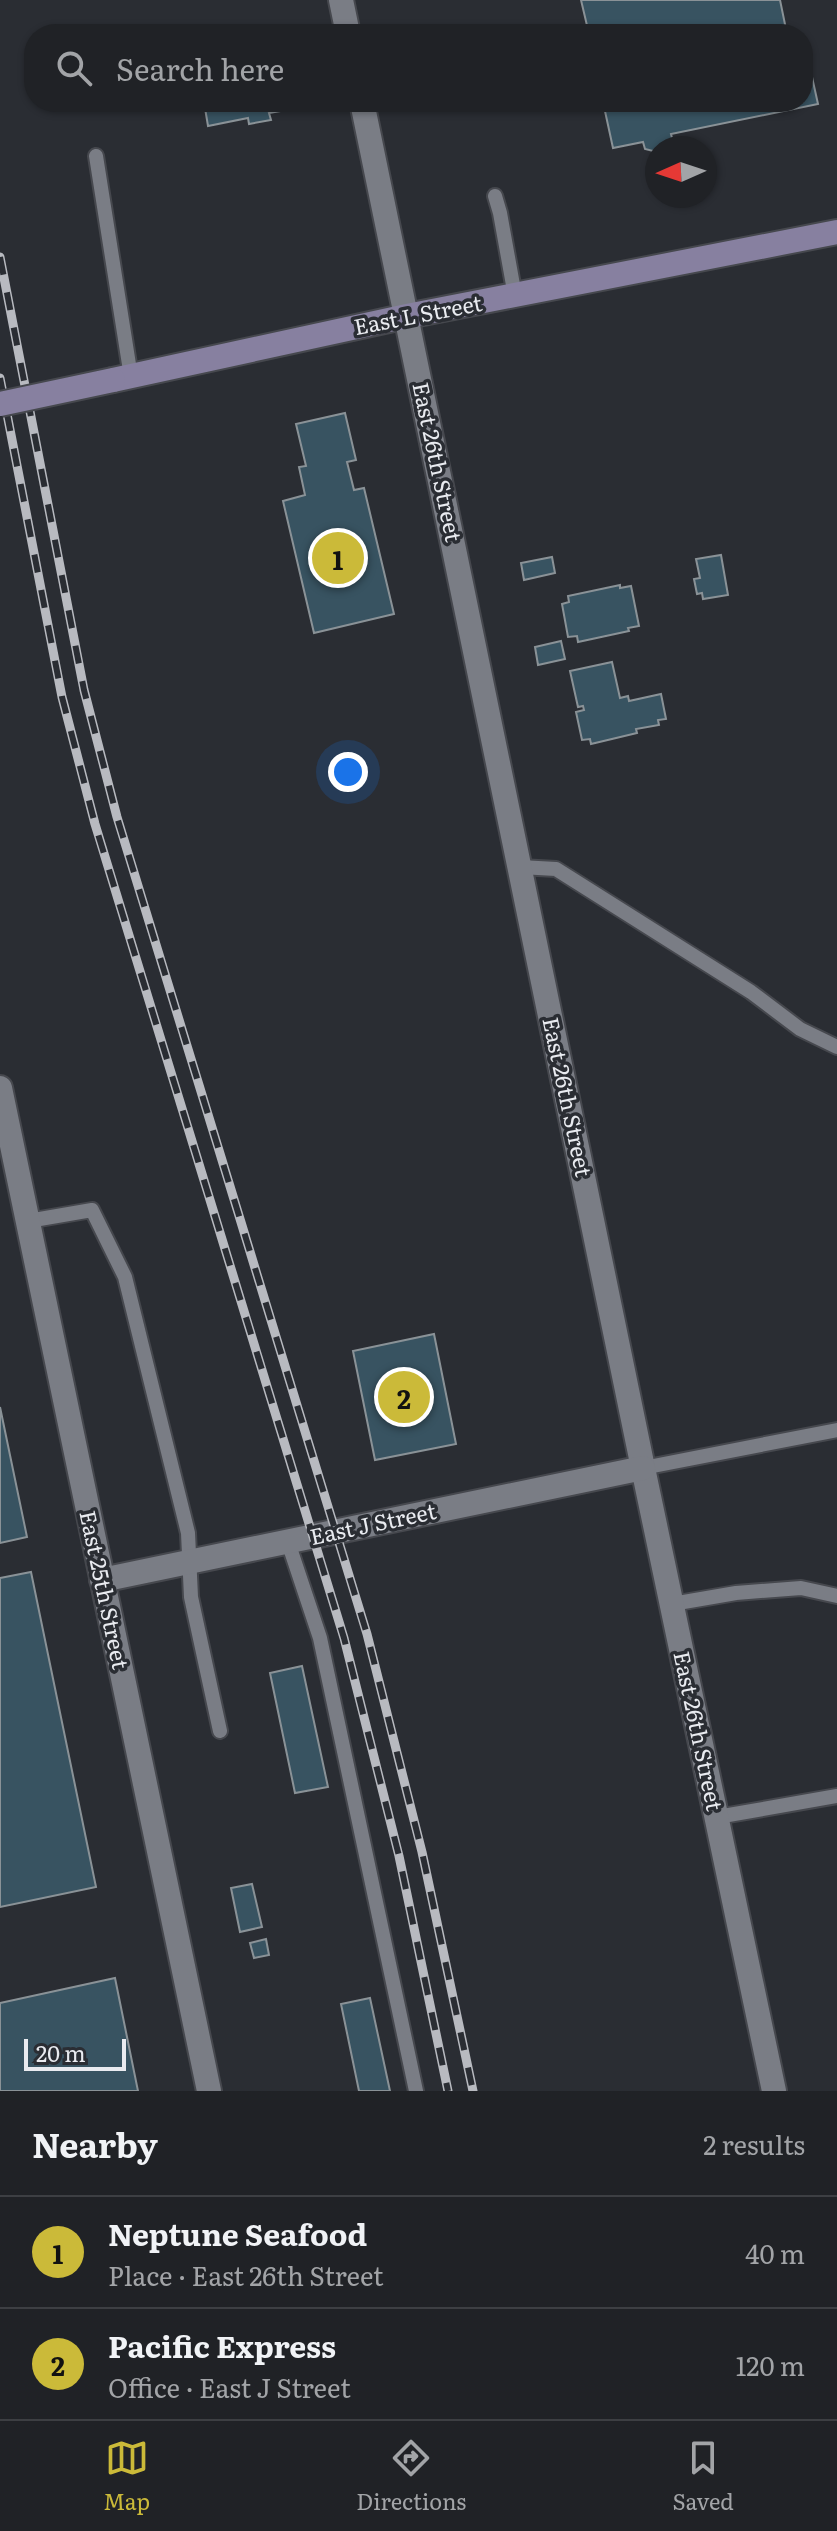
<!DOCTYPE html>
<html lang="en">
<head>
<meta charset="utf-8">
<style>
	body { margin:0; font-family:Literata,serif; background:#2d2f32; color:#f1f3f6 }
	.compass { position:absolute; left:645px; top:136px; width:72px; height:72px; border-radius:50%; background:#202226; box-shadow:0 2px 6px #0004; rotate:267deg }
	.scale { position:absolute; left:24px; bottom:20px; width:102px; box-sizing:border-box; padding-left:8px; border:4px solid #e9ebf0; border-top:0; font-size:22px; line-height:28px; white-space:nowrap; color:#e9ebf0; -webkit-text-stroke:6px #2a2d33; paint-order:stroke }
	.you { position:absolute; left:348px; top:772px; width:28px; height:28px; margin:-20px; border:6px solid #fff; border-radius:50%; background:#1a73e8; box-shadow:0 0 0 12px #1a73e833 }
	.badge { display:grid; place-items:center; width:52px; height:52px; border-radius:50%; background:#cbba39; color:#111; font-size:26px; font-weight:700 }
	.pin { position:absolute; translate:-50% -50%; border:4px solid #fff; box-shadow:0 2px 8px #0006 }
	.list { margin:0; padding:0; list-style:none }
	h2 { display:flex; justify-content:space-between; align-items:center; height:104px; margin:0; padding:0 32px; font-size:34px }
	h2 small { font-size:26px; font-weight:400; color:#a2a4a7 }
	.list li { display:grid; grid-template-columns:52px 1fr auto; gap:24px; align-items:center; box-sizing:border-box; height:112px; padding:0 32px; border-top:2px solid #3d3f43 }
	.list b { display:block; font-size:30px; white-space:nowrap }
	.list p { margin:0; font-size:26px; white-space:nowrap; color:#a2a4a7 }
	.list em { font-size:26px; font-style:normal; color:#a2a4a7 }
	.icon { flex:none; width:44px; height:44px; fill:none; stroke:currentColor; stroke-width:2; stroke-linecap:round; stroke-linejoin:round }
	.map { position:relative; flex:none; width:837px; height:2091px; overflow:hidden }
	.search { position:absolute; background:#202226; box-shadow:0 2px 6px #0004; left:24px; right:24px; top:24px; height:88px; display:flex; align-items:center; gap:20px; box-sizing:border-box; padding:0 28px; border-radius:32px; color:#a2a4a7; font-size:30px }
	.sheet { height:328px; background:#202226 }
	nav { display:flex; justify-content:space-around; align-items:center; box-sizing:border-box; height:112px; border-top:2px solid #3d3f43; background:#202226; font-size:22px; color:#a2a4a7 }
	nav a { display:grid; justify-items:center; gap:4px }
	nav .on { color:#cbba39 }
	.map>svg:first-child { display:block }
	.building { fill:#385361; stroke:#8a9297; stroke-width:2 }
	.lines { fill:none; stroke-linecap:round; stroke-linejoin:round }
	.lane-casing { stroke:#46484e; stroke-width:18 }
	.street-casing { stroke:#46484e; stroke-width:28 }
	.secondary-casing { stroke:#46484e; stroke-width:28 }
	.lane { stroke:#7a7d85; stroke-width:14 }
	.street { stroke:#7a7d85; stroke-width:24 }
	.secondary { stroke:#8780a0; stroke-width:24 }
	.rail-casing { stroke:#b8bac0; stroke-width:9 }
	.rail { stroke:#2a2d33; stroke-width:6; stroke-dasharray:18; stroke-linecap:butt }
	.secondary-bridge-casing { stroke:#46484e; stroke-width:28; stroke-linecap:butt }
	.secondary-bridge { stroke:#8780a0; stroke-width:24 }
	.labels { text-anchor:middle; stroke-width:7; stroke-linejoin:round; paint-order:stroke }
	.street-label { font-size:22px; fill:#e9ebf0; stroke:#2a2d33 }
</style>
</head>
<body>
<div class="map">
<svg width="837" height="2091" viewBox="0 0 837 2091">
	<rect width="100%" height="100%" fill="#2a2d33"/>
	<!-- building -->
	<g class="building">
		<path d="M581 0H780L787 34H589Z"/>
		<path d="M812 77 818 104 671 134 673 142 666 148H657V152L645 149 643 142 613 148 603 102H803V79Z"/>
		<path d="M204 102H286L287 110 269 113 271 120 249 124 248 118 208 126Z"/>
		<path d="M345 413 356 460 347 462 354 490 364 488 394 614 314 633 283 501 305 495 299 467 306 466 296 424Z"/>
		<path d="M721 555 728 595 703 599 702 593 697 594 694 579 700 578 696 559Z"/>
		<path d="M552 557 555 573 524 580 521 563Z"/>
		<path d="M620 585V588L631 586 639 626 628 628 629 631 578 642 577 636 568 637 562 604 569 602 568 596Z"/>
		<path d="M561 641 565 659 538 665 535 647Z"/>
		<path d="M612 662 620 698 628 696 629 701 661 694 666 719 658 720 659 725 636 729 637 733 591 744 590 739 582 740 576 712 584 710 583 706 578 707 570 671Z"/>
		<path d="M434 1334 456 1444 375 1460 353 1351Z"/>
		<path d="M0 1407 27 1537 0 1543Z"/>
		<path d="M31 1572 96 1887 0 1907V1578Z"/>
		<path d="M302 1666 328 1787 295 1793 270 1673Z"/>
		<path d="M252 1884 262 1927 240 1932 231 1888Z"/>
		<path d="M266 1939 269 1955 254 1958 250 1943Z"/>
		<path d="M115 1978 138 2091H0V2003Z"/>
		<path d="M370 1998 390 2091H359L341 2004Z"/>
	</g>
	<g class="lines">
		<!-- lane casing -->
		<g class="lane-casing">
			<g id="lane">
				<path d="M96 156 131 377"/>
				<path d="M495 196 500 213 515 296"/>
				<path d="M520 867 556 869 751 992 800 1029 837 1047"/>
				<path d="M28 1221 92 1210 125 1277 188 1533 191 1597 220 1731"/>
				<path d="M643 1468 837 1430"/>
				<path d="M288 1542 320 1638 416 2091"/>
				<path d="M672 1604 736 1593 801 1588 837 1596"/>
				<path d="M717 1817 837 1796"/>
			</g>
		</g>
		<!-- street casing -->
		<g class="street-casing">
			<g id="street">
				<path d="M341 0 348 34"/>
				<path d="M362 102 643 1468 774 2091"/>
				<path d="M0 1088 209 2091"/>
				<path d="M102 1580 643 1468"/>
			</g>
		</g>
		<!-- secondary casing -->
		<g class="secondary-casing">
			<path id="secondary" d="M113 380 407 316 837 232"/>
		</g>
		<!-- lane -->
		<use href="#lane" class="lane"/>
		<!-- street -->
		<use href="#street" class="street"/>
		<!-- secondary -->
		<use href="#secondary" class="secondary"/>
		<!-- rail casing -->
		<g class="rail-casing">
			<g id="rail">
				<path d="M0 257 84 690 117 817 367 1634 422 1852 473 2091"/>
				<path d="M0 378 62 697 95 824 344 1638 399 1856 448 2091"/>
			</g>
		</g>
		<!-- rail -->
		<use href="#rail" class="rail"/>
		<!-- secondary-bridge casing -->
		<g class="secondary-bridge-casing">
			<path id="secondary-bridge" d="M0 404 113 380"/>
		</g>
		<!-- secondary-bridge -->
		<use href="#secondary-bridge" class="secondary-bridge"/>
	</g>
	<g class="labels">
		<!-- street labels -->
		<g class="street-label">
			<text transform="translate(418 315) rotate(-11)" y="8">East L Street</text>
			<text transform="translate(437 462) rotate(78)" y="8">East 26th Street</text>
			<text transform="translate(567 1097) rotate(78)" y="8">East 26th Street</text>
			<text transform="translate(373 1524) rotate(-12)" y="8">East J Street</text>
			<text transform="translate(104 1590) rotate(78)" y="8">East 25th Street</text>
			<text transform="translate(698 1731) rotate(78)" y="8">East 26th Street</text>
		</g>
	</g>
</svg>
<svg class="compass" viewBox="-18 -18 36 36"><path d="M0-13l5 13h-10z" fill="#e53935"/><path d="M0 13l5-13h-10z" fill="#a2a4a7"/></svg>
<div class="scale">20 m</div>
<div class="you"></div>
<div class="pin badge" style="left:338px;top:558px">1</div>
<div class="pin badge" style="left:404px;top:1397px">2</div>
<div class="search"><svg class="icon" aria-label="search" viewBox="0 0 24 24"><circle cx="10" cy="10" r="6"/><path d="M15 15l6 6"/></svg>Search here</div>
</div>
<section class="sheet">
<h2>Nearby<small>2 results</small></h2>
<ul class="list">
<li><span class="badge">1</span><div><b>Neptune Seafood</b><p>Place · East 26th Street</p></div><em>40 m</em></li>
<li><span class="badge">2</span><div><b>Pacific Express</b><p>Office · East J Street</p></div><em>120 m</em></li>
</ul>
</section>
<nav>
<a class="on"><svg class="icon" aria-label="map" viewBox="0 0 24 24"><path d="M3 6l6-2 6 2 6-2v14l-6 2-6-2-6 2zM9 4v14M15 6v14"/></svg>Map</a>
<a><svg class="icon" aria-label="directions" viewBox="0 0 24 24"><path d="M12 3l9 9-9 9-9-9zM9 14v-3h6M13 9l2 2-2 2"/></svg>Directions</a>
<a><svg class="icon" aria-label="saved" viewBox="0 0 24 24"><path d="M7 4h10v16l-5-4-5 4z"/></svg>Saved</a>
</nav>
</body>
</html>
